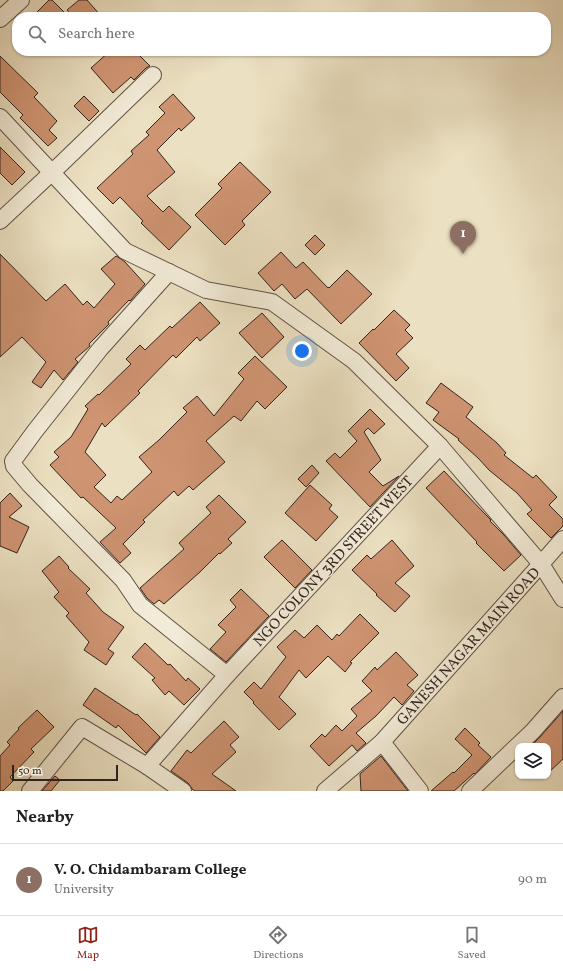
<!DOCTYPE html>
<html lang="en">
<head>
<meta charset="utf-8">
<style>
	body { margin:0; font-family:Vollkorn,serif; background:#f2f2f2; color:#202124 }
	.controls { position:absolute; right:12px; bottom:12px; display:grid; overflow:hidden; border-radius:8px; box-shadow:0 1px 3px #0004 }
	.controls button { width:36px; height:36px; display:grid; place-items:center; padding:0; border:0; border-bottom:1px solid #e0e0e0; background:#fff; color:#202124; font:20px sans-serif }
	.scale { position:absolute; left:12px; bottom:10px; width:106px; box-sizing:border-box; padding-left:4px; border:2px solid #33231d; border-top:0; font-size:11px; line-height:14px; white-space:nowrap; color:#33231d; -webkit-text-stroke:3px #f2ebd7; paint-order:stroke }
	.you { position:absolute; left:302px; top:351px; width:14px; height:14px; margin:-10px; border:3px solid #fff; border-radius:50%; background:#1a73e8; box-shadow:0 0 0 6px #1a73e833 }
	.badge { display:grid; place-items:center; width:26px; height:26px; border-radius:50%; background:#8f2418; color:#fff; font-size:13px; font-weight:700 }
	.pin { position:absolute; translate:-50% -33px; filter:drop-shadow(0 1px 2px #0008) }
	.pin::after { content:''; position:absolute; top:21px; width:14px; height:12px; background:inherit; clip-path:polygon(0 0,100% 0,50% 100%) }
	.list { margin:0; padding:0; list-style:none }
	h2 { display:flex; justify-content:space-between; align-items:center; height:52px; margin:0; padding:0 16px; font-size:17px }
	h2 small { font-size:13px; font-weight:400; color:#757577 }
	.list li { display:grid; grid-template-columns:26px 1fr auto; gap:12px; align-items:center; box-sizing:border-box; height:72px; padding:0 16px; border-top:1px solid #e0e0e0 }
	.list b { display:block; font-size:15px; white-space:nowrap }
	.list p { margin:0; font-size:13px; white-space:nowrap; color:#757577 }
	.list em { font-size:13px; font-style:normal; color:#757577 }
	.icon { flex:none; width:22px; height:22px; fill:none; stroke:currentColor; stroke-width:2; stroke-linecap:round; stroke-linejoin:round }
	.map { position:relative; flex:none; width:563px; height:791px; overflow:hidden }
	.search { position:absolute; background:#fff; box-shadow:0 1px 3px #0004; left:12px; right:12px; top:12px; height:44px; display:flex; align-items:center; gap:10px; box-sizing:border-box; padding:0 14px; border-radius:16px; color:#757577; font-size:15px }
	.sheet { height:124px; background:#fff }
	nav { display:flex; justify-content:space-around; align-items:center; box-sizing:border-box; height:56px; border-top:1px solid #e0e0e0; background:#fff; font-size:11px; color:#757577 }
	nav a { display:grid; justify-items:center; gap:2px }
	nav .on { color:#8f2418 }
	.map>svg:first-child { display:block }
	.building { fill:#cf9472; stroke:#33231d }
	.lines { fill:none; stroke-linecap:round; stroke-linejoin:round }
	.street-casing { stroke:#615246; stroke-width:18 }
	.street { stroke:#f2ebd7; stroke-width:16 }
	.labels { text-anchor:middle; stroke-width:3; stroke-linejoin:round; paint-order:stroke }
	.street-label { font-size:15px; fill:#33231d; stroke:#f2ebd7 }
</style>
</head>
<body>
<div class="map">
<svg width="563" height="791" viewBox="0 0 563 791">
	<rect width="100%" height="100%" fill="#ebe0c1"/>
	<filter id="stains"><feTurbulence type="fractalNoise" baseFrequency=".005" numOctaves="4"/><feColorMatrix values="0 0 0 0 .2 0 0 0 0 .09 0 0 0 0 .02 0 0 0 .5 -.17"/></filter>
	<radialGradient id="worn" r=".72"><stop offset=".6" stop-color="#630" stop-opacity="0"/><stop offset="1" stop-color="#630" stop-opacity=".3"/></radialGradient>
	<!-- building -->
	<g class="building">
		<path d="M49 0H52L69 17H32Z"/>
		<path d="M79 0H87L102 17H73L67 10Z"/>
		<path d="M110 51H135L150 66 146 68 134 80 131 77 113 93 91 68Z"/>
		<path d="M0 56 38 93 34 97 57 121 49 130 57 138 48 146 20 118 23 115 0 92Z"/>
		<path d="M173 94 195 118 181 131 179 128 157 150 175 172 147 196 163 212 169 206 191 227 169 250 141 223 143 221 120 197 113 204 97 188 133 154 131 151 149 135 146 132 165 113 159 107Z"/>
		<path d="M84 96 99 111 89 121 74 106Z"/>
		<path d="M0 147 25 172 12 185 0 173Z"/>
		<path d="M240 162 271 192 242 221 245 225 225 245 195 215 222 188 218 184Z"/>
		<path d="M315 235 325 245 315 255 305 245Z"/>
		<path d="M281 252 296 268 303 262 328 288 329 287V288L347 270 372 294 341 324 307 289 295 299 282 284 274 291 258 273Z"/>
		<path d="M0 254 46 301 65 284 83 305 87 301 94 308 115 284 101 269 116 256 121 259 125 262 145 284 130 301 129 300 108 322 109 324 89 344 90 346 75 359 78 362 63 380 54 370 41 388 32 382 46 362 22 337 0 357Z"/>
		<path d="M200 302 220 323 200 341 197 337 176 358 173 355 138 391 140 393 105 427 102 423 85 452 106 475 94 487 111 503 117 496 122 500 152 472 139 457 159 440 187 412 183 408 197 396 214 416 244 379 238 373 255 356 287 387 265 409 257 401 241 421 234 416 206 441 225 462 193 490 189 486 178 496 174 491 143 520 145 522 123 544 131 553 120 563 100 542 116 528 83 497 81 498 50 465 59 457 54 452 71 437 88 409 85 406 98 394 99 395 131 364 126 359 140 345 145 350 170 326 172 328Z"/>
		<path d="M394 310 410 325 405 330 413 338 396 354 409 368 396 381 359 343 373 329 374 330Z"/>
		<path d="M262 313 284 337 262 358 239 333Z"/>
		<path d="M441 383 473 407 466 417 497 443 506 453 504 455 533 478 536 475 557 497 549 505 563 519V526L551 538 527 514 532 510 517 493 489 470 478 458 458 440 459 439 433 420 439 412 426 403Z"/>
		<path d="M370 409 385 424 374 434 368 428 364 432 381 460 369 472 383 486 399 476 370 507 326 461 335 453 340 458 357 441 348 431Z"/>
		<path d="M312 465 319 473 306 487 298 479Z"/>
		<path d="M444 471 484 513 491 520 490 521 503 534 521 555 504 571 476 543 477 542 426 488Z"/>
		<path d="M310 485 332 505 329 509 338 517 316 541 285 513Z"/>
		<path d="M10 493 22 506 9 517 29 527 17 553 0 546V503Z"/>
		<path d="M219 495 246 522 228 539 232 543 220 554 219 553 200 572 164 604 159 600 154 604 147 598 140 588 184 549 179 543 211 513 206 507Z"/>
		<path d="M282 540 312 570 295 588 264 557Z"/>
		<path d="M392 540 414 566 395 583 410 596 395 612 376 595 377 594 352 570 367 555 371 559Z"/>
		<path d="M59 556 69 567 68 568 90 589 86 593 103 612 124 627 108 649 114 653 106 665 84 650 89 642 66 616 69 613 54 597 59 592 42 571Z"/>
		<path d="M241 589 269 616 226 662 210 649 226 632 218 625 236 607 230 600Z"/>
		<path d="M360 614 379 633 350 662 352 663 345 672 328 656 306 678 299 670 279 697 296 714 279 730 253 703 254 702 244 692 254 682 261 689 286 657 277 647 295 630 304 638 317 625 332 640 337 634 339 636Z"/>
		<path d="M145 643 168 665 170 664 186 681 188 678 200 689 184 705 169 691 165 695 152 680 155 678 132 657Z"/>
		<path d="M396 652 418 675 407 685 414 691 402 705 394 697 376 716 356 733 366 743 357 751 352 745 329 766 310 746 322 734 325 737 336 725 342 731 357 716 351 709 372 691 362 681 375 667 377 670Z"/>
		<path d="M95 688 136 715 137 714 160 737 146 753 118 725 116 728 83 705Z"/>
		<path d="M37 710 54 727 31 749 34 752 10 777 13 781 3 791H0V756L10 745 7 742 19 729 18 728Z"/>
		<path d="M563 711V759L548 773V746H531L540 737Z"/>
		<path d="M224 721 239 737 230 745 236 752 212 774 236 791H195L192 789 191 787 188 783 171 771 187 750 191 753Z"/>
		<path d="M465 728 480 743 478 745 491 757 475 774 474 773 454 791H431L453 772 454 773 472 755 455 739Z"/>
		<path d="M381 756 408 791H361L360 774Z"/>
		<path d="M55 776 60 780 51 791H42Z"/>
	</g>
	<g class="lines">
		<!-- street casing -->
		<g class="street-casing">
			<g id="street">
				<path d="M0 19 21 0"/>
				<path d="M0 117 125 251 206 290 272 302 354 361 440 446 541 564 382 742 325 791"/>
				<path d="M0 221 63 162 153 75"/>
				<path d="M169 272 100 349 35 431 13 461 14 466 30 485 123 580 140 605 227 675"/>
				<path d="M563 539 541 564 563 599"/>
				<path d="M382 742 420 791"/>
				<path d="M147 766 227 675 440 446"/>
				<path d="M30 791 82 727 147 766 183 791"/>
				<path d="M470 791 533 731 563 697"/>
			</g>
		</g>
		<!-- street -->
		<use href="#street" class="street"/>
	</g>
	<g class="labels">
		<!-- street labels -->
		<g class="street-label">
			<text transform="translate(333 561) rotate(-47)" y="5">NGO COLONY 3RD STREET WEST</text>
			<text transform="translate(468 646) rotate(-48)" y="5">GANESH NAGAR MAIN ROAD</text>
		</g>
	</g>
	<rect width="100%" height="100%" filter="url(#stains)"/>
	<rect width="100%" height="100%" fill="url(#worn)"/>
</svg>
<div class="controls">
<button><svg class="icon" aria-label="layers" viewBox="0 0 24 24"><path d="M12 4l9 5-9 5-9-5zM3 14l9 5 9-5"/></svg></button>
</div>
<div class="scale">50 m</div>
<div class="you"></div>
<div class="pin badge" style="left:463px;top:254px;background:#8d6e63">1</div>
<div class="search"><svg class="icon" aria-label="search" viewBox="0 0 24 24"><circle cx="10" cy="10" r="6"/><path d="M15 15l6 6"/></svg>Search here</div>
</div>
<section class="sheet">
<h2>Nearby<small></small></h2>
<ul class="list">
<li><span class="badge" style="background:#8d6e63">1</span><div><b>V. O. Chidambaram College</b><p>University</p></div><em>90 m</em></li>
</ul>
</section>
<nav>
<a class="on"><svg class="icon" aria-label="map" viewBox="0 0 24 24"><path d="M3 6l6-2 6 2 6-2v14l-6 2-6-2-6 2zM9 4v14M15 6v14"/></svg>Map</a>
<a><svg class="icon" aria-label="directions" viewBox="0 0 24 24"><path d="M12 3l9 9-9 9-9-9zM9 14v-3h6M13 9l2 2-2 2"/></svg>Directions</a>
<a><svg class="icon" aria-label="saved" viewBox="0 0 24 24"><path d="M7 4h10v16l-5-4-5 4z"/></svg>Saved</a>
</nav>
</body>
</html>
